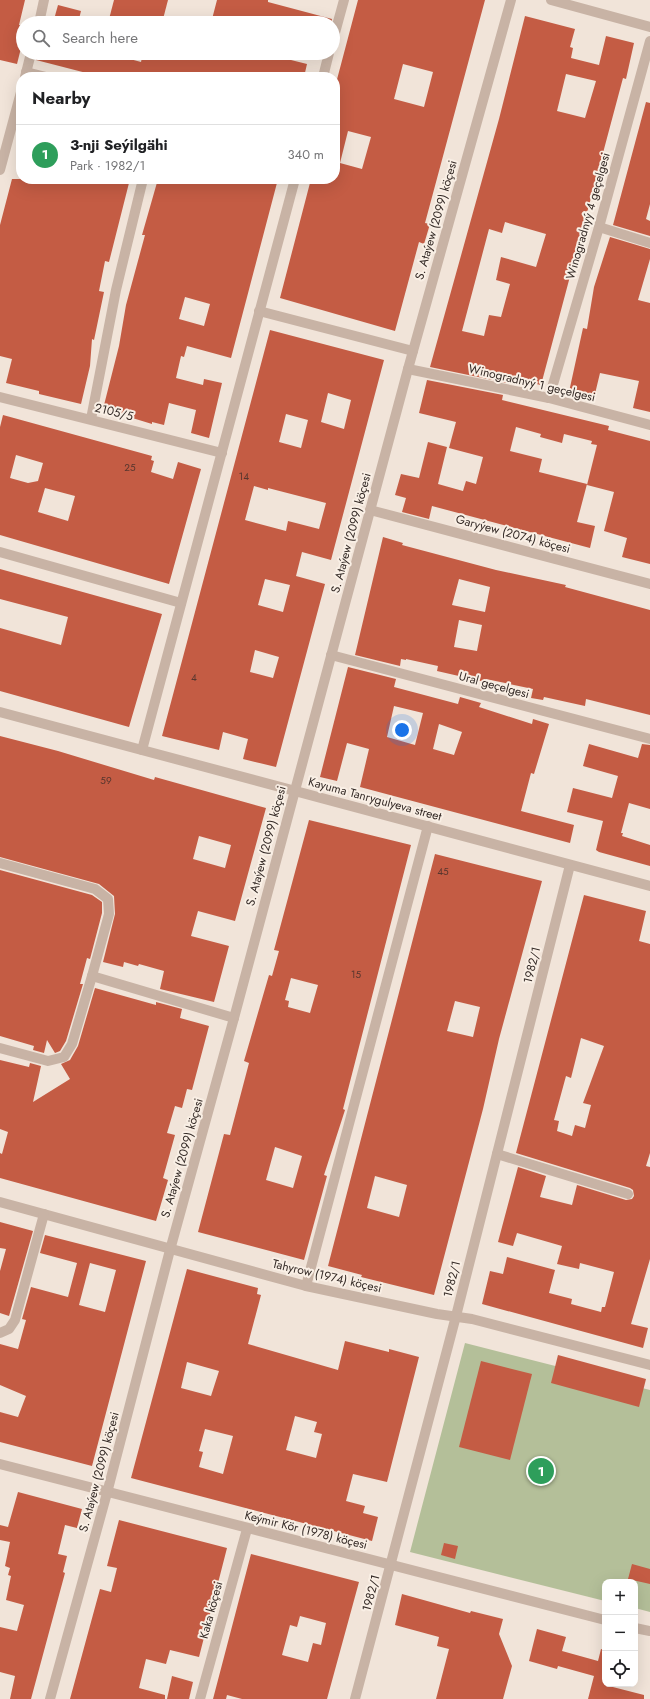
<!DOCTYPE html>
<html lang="en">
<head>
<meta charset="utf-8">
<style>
	body { margin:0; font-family:Jost,sans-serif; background:#f2f2f2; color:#202124 }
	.controls { position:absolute; right:12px; bottom:12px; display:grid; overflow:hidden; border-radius:8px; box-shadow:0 4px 16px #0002 }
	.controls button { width:36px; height:36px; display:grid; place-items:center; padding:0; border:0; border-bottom:1px solid #e0e0e0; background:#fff; color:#202124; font:20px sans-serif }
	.you { position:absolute; left:402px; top:730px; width:14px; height:14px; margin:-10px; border:3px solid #fff; border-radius:50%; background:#1a73e8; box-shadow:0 0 0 6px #1a73e833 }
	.badge { display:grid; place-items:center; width:26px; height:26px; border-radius:50%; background:#ea580c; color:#fff; font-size:13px; font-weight:700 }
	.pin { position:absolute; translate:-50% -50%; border:2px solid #fff; box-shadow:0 1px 4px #0006 }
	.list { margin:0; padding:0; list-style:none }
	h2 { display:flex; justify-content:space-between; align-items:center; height:52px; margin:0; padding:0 16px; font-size:17px }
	h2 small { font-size:13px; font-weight:400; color:#757577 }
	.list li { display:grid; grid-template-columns:26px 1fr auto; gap:12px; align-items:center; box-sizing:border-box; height:60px; padding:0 16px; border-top:1px solid #e0e0e0 }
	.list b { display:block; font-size:15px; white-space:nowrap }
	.list p { margin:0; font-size:13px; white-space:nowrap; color:#757577 }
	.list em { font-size:13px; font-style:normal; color:#757577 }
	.icon { flex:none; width:22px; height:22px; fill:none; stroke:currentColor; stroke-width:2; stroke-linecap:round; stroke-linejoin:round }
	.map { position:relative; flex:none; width:650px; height:1699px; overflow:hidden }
	.search { position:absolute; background:#fff; box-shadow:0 4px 16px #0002; left:16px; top:16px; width:324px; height:44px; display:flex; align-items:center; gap:10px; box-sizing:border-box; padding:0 14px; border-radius:22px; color:#757577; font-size:15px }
	.panel { position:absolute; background:#fff; box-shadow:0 4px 16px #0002; left:16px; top:72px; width:324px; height:112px; border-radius:16px }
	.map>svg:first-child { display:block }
	.green { fill:#b4bf99 }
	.building { fill:#c45c44; fill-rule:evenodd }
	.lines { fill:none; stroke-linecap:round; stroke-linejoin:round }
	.street { stroke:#c8b3a5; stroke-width:10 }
	.labels { text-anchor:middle; stroke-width:4; stroke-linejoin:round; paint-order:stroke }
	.number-label { font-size:10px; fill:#58362e }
	.street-label { font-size:12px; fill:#342a26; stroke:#f9efe5 }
</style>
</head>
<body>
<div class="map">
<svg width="650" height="1699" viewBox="0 0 650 1699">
	<rect width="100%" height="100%" fill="#f1e4d9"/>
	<!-- green -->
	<path class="green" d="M465 1343 650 1390V1612L635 1608V1582H605V1601L410 1552Z"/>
	<!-- building -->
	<g class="building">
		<path d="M0 0H25L19 25 23 26V40L17 64 0 60Z"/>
		<path d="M114 0H168L162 23H108Z"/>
		<path d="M217 0H268V2L332 19 331 23H211Z"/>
		<path d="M358 0H485L425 223 430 224 424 244 419 242 395 331 280 298 311 179H335V87ZM403 64 433 72 424 107 394 99ZM348 131 371 137 362 169 340 163Z"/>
		<path d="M58 5 81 11 78 23H53Z"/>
		<path d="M525 16 575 29 570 47 573 48 571 58 599 65 606 36 634 43 626 79 623 78 541 385 509 378 507 383 430 367 499 119ZM566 74 596 81 585 118 557 111ZM505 222 546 234 536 267 501 257 496 280 510 284 501 317 489 315 484 336 462 331 489 229 502 233Z"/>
		<path d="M37 53H115V55L141 62 143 53H288L287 59 307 64 304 77H102L36 60Z"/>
		<path d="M646 102 650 103V204L646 219 650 221V236L613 225Z"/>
		<path d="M12 179H130L109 262 105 261 99 291 104 292 94 340 92 339 90 366 81 404 39 394V391L6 383 12 359 0 356V225Z"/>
		<path d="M158 179H278L231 358 187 346 184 357 181 356 176 378 203 385 204 379 222 383 209 438 191 433 196 410 169 403 164 425 152 422V424L103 409 119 346 126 305 145 235H142ZM185 297 210 304 204 326 179 319Z"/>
		<path d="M610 237 650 249V259L638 300 650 303V412L633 408 639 381 600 373 594 398 569 392 583 328 587 329 594 287Z"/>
		<path d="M270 330 384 360 331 560 302 552 296 576 325 584 276 767 243 759 248 739 223 732 219 750 162 736ZM328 393 351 400 344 429 321 422ZM286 414 308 420 301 448 279 442ZM254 486 268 490V488L326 503 319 529 288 521 286 531 245 520ZM265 579 290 585 283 612 258 605ZM255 650 279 657 273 678 250 672Z"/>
		<path d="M427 380 503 395 502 400 609 426 608 430 650 441V564L622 557 627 538 604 531 614 492 587 485 597 445 591 444 592 441 564 434 562 443 540 437 541 434 516 427 510 451 542 459 539 472 587 484 577 522 595 526 590 548 432 506 429 519 402 512 406 498 395 495 401 474 419 478 428 442 447 447 438 484 463 491 466 481 476 484 483 457 449 448 456 422 419 413Z"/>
		<path d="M3 415 152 456 151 460 154 461 151 472 173 479 178 462 201 469 169 584 0 535V427ZM16 455 43 463 38 481 28 483 10 478ZM45 488 75 496 68 521 38 512Z"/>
		<path d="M383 537 403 543 402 545 496 570 566 585 565 587 650 610V715L586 699 585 706 544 697 543 700 531 698 533 689 486 679 485 682 437 671 438 666 406 659V660L401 659 400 666 355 655ZM459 579 490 587 485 612 452 605ZM459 620 482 625 477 651 454 647Z"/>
		<path d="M0 569 162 614 129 727 0 691V628L61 645 68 617 0 599Z"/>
		<path d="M348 667 396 679 394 687 458 704 460 697 481 703 479 707 532 724 533 719 549 724 534 774 531 773 521 811 574 825 570 843 360 787 369 749 347 743 337 781 320 777ZM394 706 423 713 415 745 387 737ZM439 724 462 732 454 755 433 749Z"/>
		<path d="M0 736 58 751 154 780 155 777 266 808 235 921 198 911 191 936 229 946 214 1002 160 989 164 971 139 964 138 966 124 962 123 967 103 962 115 914 114 896 99 884 0 857ZM199 836 231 845 225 868 193 859Z"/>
		<path d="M589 744 638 758 642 744 650 745V809L629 803 621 833H623L622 836 650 845V866L599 852 596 850 603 821 567 812 573 788 612 798 618 776 583 766Z"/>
		<path d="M309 820 411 845 343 1109 345 1110 324 1175 327 1176 304 1260 198 1232 224 1134 230 1135 249 1063 244 1061 269 975 272 976 279 951 274 950ZM291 978 318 985 310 1013 288 1007 289 1001 285 1000ZM275 1147 302 1156 293 1188 266 1180Z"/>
		<path d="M435 854 542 881 499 1039 483 1109 434 1295 361 1277 362 1275 328 1266ZM455 1001 480 1007 473 1037 447 1031ZM375 1176 407 1185 399 1217 367 1208Z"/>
		<path d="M0 870 92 895 102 902V913L90 959 87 958 80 984H83L66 1041 60 1051 55 1053 47 1040 44 1053 33 1050 34 1046 0 1036Z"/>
		<path d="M584 895 646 911 639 941 650 944V1153L646 1166 650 1167V1259L631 1324 648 1328 643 1348 482 1304 490 1271 503 1274 507 1257 555 1270 549 1293 572 1299 571 1304 601 1312 602 1307H605L614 1272 580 1263 579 1269 557 1264 562 1246 517 1233 513 1246 498 1242 518 1167 546 1176 540 1197 572 1205 577 1185 626 1200 632 1199 634 1196 633 1190 630 1188 516 1153ZM581 1038 604 1046 583 1103 591 1105 585 1128 575 1125 572 1136 557 1131 559 1121 554 1120 566 1076 571 1078Z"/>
		<path d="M95 988 156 1005V1002L182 1009 180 1018 209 1026 192 1090 187 1089 182 1108 175 1106 167 1133 175 1135 163 1178 168 1180 156 1221 0 1178V1153L2 1154 8 1132 0 1129V1060L29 1067 30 1063 41 1066 33 1102 70 1079 61 1064 70 1060 78 1046Z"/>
		<path d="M0 1222 33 1231 9 1316 0 1313V1271L6 1249 0 1248Z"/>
		<path d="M45 1235 146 1261 92 1466 0 1442V1412L18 1417 26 1396 0 1385V1344L18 1349 26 1320 22 1319 31 1287 68 1297 77 1263 40 1253ZM90 1263 116 1270 105 1312 79 1305Z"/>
		<path d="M187 1269 258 1288 257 1294 261 1295 248 1344 338 1370 345 1341 389 1352V1349L419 1357 387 1482 353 1474 346 1501 365 1506 363 1513 378 1517 372 1541 131 1478ZM187 1362 219 1371 211 1396 181 1388ZM295 1416 317 1422 314 1432 322 1434 316 1458 286 1450ZM205 1429 233 1436 223 1474 199 1467 203 1452 199 1451Z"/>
		<path d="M558 1355 646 1379 639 1407 551 1383Z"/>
		<path d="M481 1361 532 1374 510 1460 459 1447Z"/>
		<path d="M18 1492 82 1509 77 1528 65 1525 58 1554 67 1556 63 1572 65 1573 31 1699H10L15 1676 0 1672V1627L17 1631 24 1605 6 1600 11 1576 8 1575 10 1568 5 1566 10 1542 0 1540V1525L8 1527Z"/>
		<path d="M119 1520 227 1548 199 1657 170 1650 166 1664 146 1659 139 1688 165 1695V1699H70L100 1589 111 1592 117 1568 107 1566Z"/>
		<path d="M444 1543 458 1546 455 1559 441 1555Z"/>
		<path d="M251 1554 359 1582 327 1699H242L227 1695 226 1699H213ZM300 1616 326 1623 321 1645 313 1643 308 1662 282 1655 290 1625 297 1627Z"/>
		<path d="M632 1564 650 1569V1584L628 1579Z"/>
		<path d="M402 1594 470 1613 471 1611 503 1619 499 1634 512 1666 503 1699H436L449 1649 437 1646 439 1637 395 1625Z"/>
		<path d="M537 1629 566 1637 562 1651 598 1661 601 1649 605 1650V1685L644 1695V1699H588L594 1676 558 1666 557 1669 529 1661Z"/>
		<path d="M172 1676 193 1682 189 1699H167Z"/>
	</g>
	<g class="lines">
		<!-- street -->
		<g class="street">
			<path d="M551 0 650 27"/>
			<path d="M39 23 44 0"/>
			<path d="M333 40 344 0"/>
			<path d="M26 72 46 77"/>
			<path d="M25 77 31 53"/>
			<path d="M323 77 329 53"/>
			<path d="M0 170 21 92"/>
			<path d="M599 227 650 243"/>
			<path d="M259 311 413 351"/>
			<path d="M408 369 549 398 650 425"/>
			<path d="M0 397 222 453"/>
			<path d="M549 398 599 227 650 41"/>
			<path d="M91 419 116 290 143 179"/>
			<path d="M370 510 650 584"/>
			<path d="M0 552 181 603"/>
			<path d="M331 655 650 739"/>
			<path d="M0 712 650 886"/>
			<path d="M142 750 295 179"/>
			<path d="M0 863 95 889 108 899 109 914 92 976"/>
			<path d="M0 1048 48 1061 64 1057 72 1044 92 976 234 1018"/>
			<path d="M497 1154 628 1194"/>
			<path d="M0 1202 306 1286 437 1314 472 1319 650 1365"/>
			<path d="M306 1286 428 826"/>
			<path d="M0 1333 9 1329 15 1320 44 1214"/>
			<path d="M0 1464 605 1620"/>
			<path d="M635 1628 650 1631"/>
			<path d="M50 1699 107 1493 170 1250 234 1018 408 369 511 0"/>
			<path d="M200 1699 247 1529"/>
			<path d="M355 1699 456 1316 570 865"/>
		</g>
	</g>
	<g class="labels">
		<!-- number labels -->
		<g class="number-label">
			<text x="130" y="471">25</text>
			<text x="244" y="480">14</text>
			<text x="194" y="681">4</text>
			<text x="106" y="784">59</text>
			<text x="443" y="875">45</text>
			<text x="356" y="978">15</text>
		</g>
		<!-- street labels -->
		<g class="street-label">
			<text transform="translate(588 216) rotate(-74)" y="4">Winogradnyý 4 geçelgesi</text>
			<text transform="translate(436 220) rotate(-74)" y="4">S. Ataýew (2099) köçesi</text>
			<text transform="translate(532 383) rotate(13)" y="4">Winogradnyý 1 geçelgesi</text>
			<text transform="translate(114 412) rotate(14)" y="4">2105/5</text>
			<text transform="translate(351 533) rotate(-75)" y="4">S. Ataýew (2099) köçesi</text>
			<text transform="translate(513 534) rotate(15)" y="4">Garyýew (2074) köçesi</text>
			<text transform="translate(494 685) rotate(15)" y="4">Ural geçelgesi</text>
			<text transform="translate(375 799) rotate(15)" y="4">Kayuma Tanrygulyeva street</text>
			<text transform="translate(266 846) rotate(-75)" y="4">S. Ataýew (2099) köçesi</text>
			<text transform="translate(532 965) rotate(-76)" y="4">1982/1</text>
			<text transform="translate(182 1158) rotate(-74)" y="4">S. Ataýew (2099) köçesi</text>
			<text transform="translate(327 1276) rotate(13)" y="4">Tahyrow (1974) köçesi</text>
			<text transform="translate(452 1279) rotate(-76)" y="4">1982/1</text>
			<text transform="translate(99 1472) rotate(-75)" y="4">S. Ataýew (2099) köçesi</text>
			<text transform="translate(306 1530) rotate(14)" y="4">Keýmir Kör (1978) köçesi</text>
			<text transform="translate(371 1593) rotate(-75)" y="4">1982/1</text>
			<text transform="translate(211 1610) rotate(-75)" y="4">Kaka köçesi</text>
		</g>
	</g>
</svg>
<div class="controls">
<button>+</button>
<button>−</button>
<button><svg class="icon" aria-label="locate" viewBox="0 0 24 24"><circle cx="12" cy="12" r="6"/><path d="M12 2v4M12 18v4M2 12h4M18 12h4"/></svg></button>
</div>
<div class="you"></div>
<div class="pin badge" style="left:541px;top:1471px;background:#2e9e5b">1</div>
<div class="search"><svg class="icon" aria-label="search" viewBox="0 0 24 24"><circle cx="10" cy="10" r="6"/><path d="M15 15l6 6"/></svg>Search here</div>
<section class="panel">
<h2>Nearby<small></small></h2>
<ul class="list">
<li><span class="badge" style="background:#2e9e5b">1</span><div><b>3-nji Seýilgähi</b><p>Park · 1982/1</p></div><em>340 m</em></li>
</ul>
</section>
</div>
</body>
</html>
